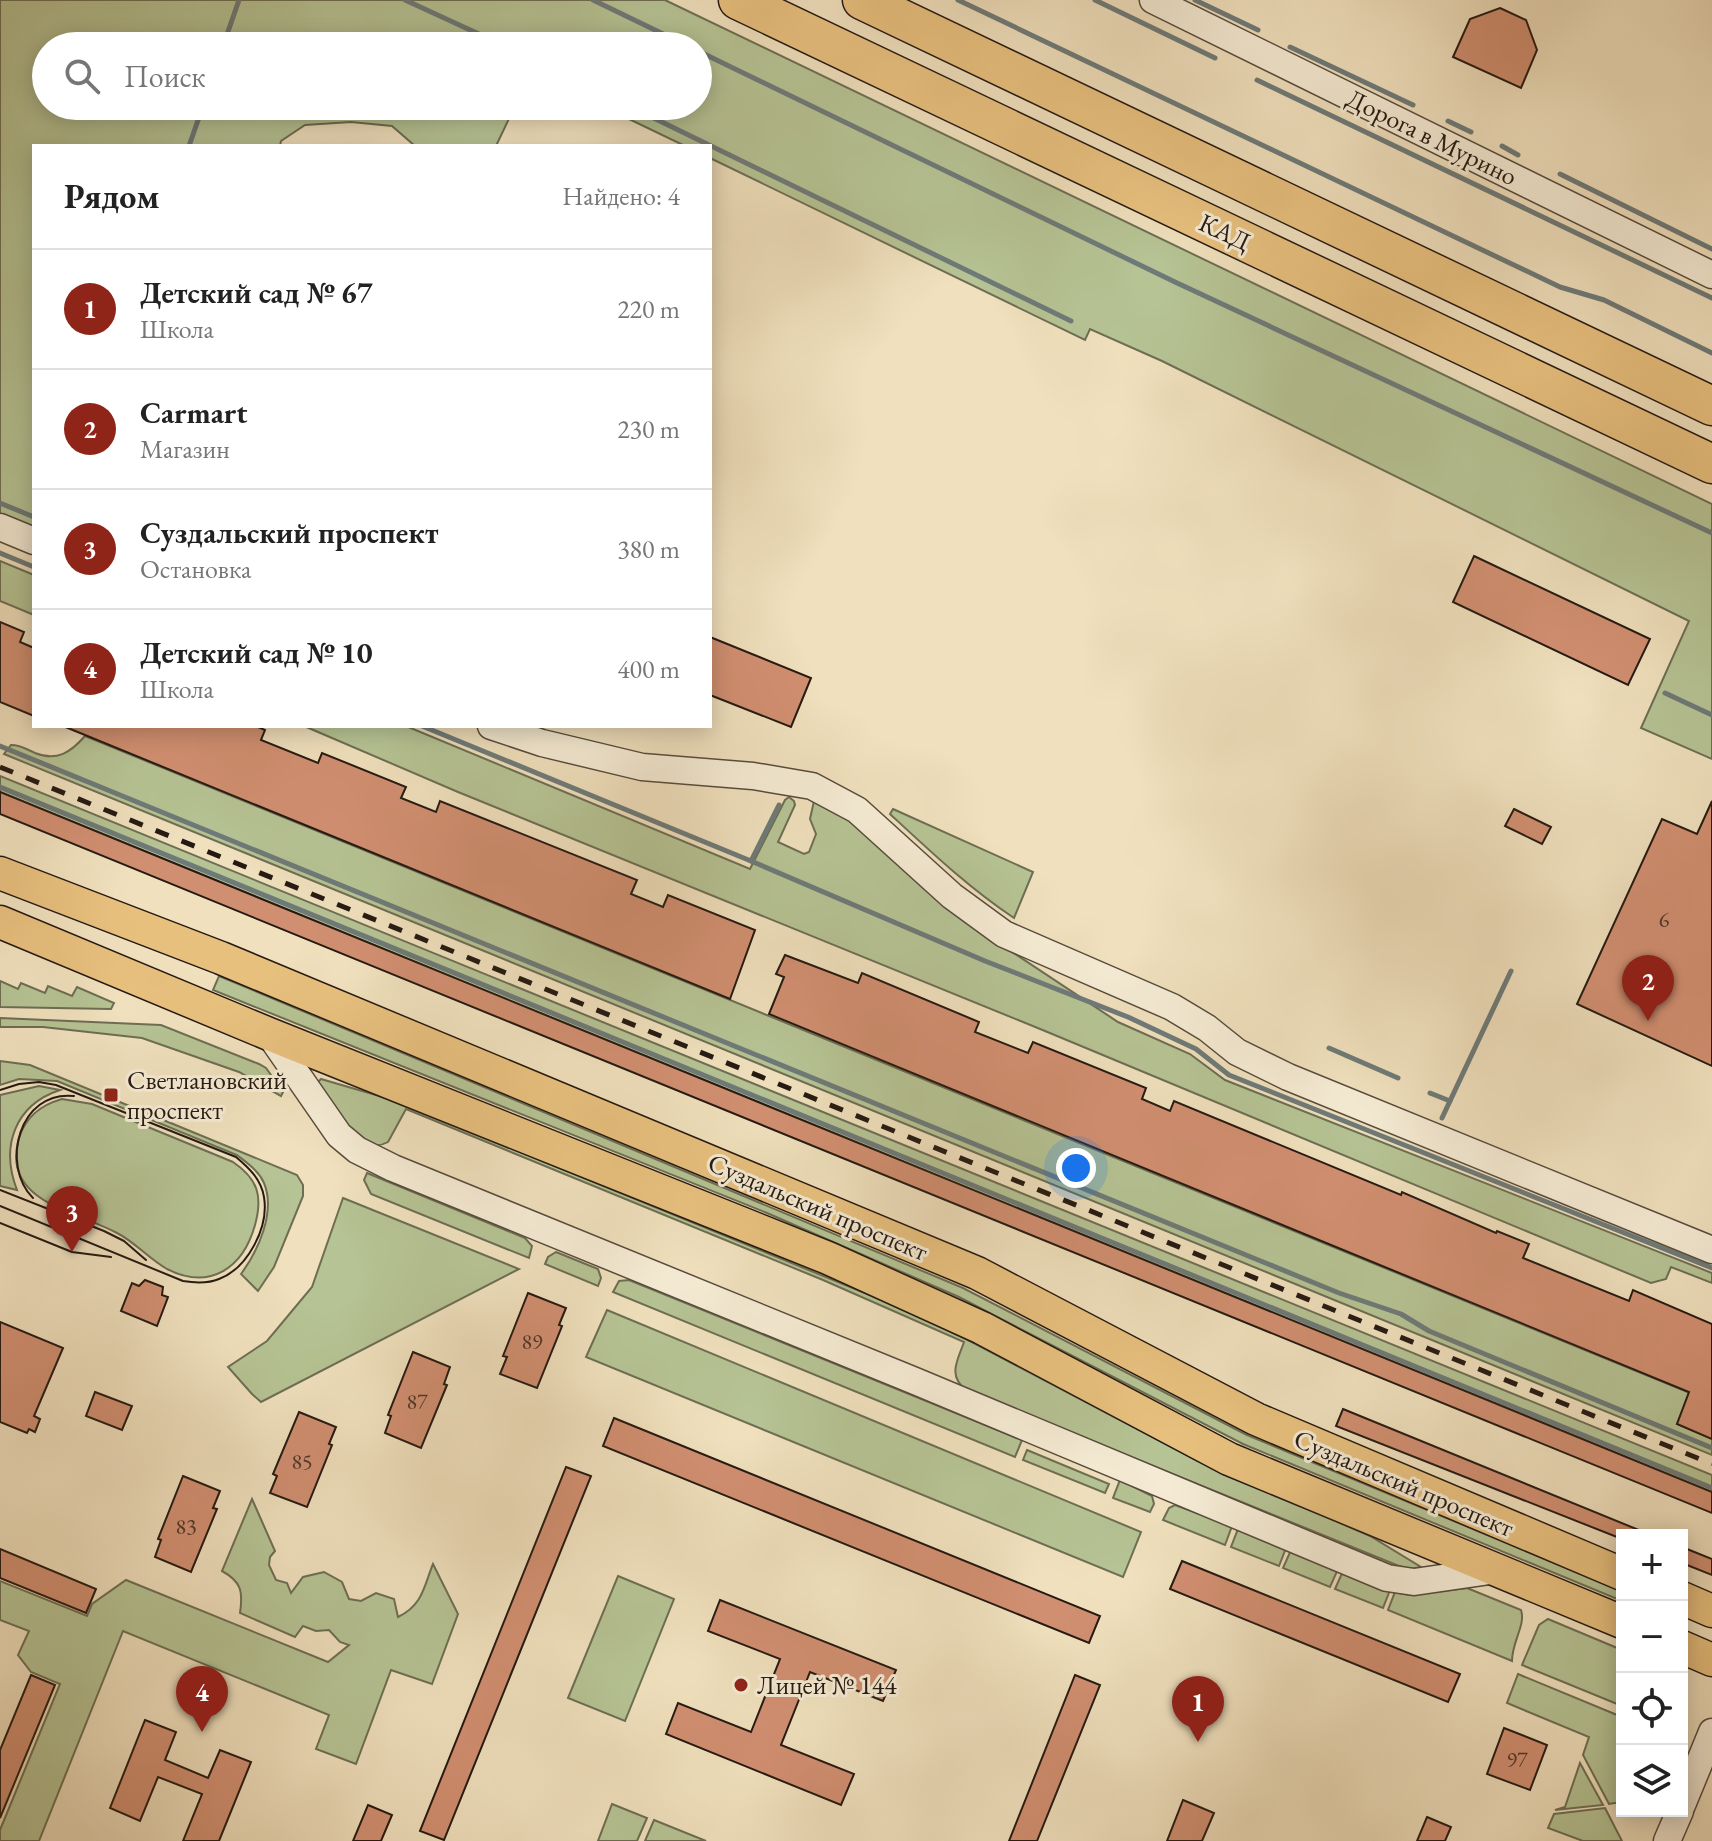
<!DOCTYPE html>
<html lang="ru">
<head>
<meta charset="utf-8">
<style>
	body { margin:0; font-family:"EB Garamond",serif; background:#f6f6f6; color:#222 }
	.controls { position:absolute; right:24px; bottom:24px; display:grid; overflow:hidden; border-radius:0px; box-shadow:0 4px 20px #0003 }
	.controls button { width:72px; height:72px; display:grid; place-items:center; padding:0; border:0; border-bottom:2px solid #e0e0e0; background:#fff; color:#222; font:40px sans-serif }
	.you { position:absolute; left:1076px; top:1168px; width:28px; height:28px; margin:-20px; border:6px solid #fff; border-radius:50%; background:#1a73e8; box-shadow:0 0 0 12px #1a73e833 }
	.badge { display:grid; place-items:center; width:52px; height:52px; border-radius:50%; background:#8f2418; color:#fff; font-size:26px; font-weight:700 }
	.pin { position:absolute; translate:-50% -66px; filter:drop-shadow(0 2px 4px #0008) }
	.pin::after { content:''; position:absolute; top:42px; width:28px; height:24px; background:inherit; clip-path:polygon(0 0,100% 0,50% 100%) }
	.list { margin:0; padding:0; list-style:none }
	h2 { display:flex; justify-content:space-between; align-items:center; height:104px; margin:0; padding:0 32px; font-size:34px }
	h2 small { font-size:26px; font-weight:400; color:#767676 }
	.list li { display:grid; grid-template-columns:52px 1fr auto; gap:24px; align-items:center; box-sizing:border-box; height:120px; padding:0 32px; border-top:2px solid #e0e0e0 }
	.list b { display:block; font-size:30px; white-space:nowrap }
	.list p { margin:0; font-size:26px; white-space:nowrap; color:#767676 }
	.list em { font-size:26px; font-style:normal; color:#767676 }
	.icon { flex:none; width:44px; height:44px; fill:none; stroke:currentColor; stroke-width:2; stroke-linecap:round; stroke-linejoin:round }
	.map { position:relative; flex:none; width:1712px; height:1841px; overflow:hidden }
	.search { position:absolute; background:#fff; box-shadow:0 4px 20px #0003; left:32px; top:32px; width:680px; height:88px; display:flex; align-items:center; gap:20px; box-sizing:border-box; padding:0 28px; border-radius:44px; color:#767676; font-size:30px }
	.panel { position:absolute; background:#fff; box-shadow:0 4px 20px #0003; left:32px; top:144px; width:680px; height:584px; border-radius:0px }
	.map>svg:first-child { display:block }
	.green { fill:#b6c394; stroke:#6d6e53; stroke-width:2 }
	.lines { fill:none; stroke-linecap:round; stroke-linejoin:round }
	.stream { stroke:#6e7a78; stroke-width:5 }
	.building { fill:#d18f71; stroke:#241912; stroke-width:2 }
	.minor-casing { stroke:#574b3d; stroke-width:29 }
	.major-casing { stroke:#241912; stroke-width:35 }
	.highway-casing { stroke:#241912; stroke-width:41 }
	.minor { stroke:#f5ebd4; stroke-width:26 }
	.major { stroke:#e8c07e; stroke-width:32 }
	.highway { stroke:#e8c07e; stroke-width:38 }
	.tram { stroke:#241912; stroke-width:2 }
	.rail { stroke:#241912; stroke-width:5; stroke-dasharray:14 14; stroke-linecap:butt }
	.poi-dot { fill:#8f2418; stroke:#f5ebd4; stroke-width:3 }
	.labels { text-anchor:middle; stroke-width:6; stroke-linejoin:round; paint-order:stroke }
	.number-label { font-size:22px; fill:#4f362a }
	.street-label { font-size:26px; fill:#241912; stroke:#f5ebd4 }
	.poi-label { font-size:26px; fill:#241912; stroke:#f5ebd4; text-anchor:start }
</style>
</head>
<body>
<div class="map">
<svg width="1712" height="1841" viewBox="0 0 1712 1841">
	<rect width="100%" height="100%" fill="#f0e0bd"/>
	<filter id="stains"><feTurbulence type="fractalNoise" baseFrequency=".0025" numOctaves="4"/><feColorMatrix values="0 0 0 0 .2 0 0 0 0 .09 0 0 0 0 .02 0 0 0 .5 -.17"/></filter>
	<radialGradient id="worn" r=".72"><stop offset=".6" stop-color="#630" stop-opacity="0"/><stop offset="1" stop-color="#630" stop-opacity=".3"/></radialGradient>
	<!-- green -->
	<g class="green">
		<path d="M0 0H665L1712 504V759L1641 728 1689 621 1162 361 1090 329 1085 340 710 158V146H685L602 106H698V46H46V106H515L496 146H415L392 126 351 122 305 125 281 141 280 146H34V527L0 514Z"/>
		<path d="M0 561 34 575V615L0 601Z"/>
		<path d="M304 726H406L750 869 785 800 789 797 794 801 795 805 778 842 804 854 809 852 816 834 810 819 814 801 837 810 997 942 1118 1022 1190 1054 1225 1080 1712 1273V1283L1671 1267 1666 1279 1651 1283 1045 1031 458 792Z"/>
		<path d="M85 736 1690 1393 1677 1424 1712 1439V1455L4 754 11 745C21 745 26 749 35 753 57 762 71 752 85 736Z"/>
		<path d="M0 776 1712 1475V1492L0 792Z"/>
		<path d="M893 809 1033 872 1014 918C969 888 930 851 890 814Z"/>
		<path d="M219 976 963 1288 1247 1435 1622 1591V1601L1243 1444 959 1297 767 1213 213 990Z"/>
		<path d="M0 981 18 989 21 983 45 993 48 986 72 996 77 987 114 1003 111 1009 0 1007Z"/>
		<path d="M0 1018 161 1025 259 1064 266 1068 283 1092 281 1096 239 1072 142 1038 43 1027H0Z"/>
		<path d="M0 1061 30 1065 297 1175 303 1185V1196L274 1267 258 1291 241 1274C258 1251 276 1212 264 1183 259 1171 247 1163 237 1155L57 1081 19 1079 0 1085Z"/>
		<path d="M321 1079 393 1100 899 1307 966 1339 1196 1460 1370 1536 1421 1567 1411 1569 1399 1566 966 1390C947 1375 958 1360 964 1342L823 1280 406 1109 388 1142C358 1159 332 1105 317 1083Z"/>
		<path d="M39 1086 60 1090C15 1105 0 1146 17 1190L0 1186V1095Z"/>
		<path d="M62 1099 92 1104 233 1162C258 1179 263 1196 255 1225 243 1268 210 1291 167 1269 149 1259 135 1242 117 1233 77 1211 0 1202 19 1138 26 1116 41 1105 62 1099Z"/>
		<path d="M367 1173 525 1238 532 1246 529 1258 371 1194 364 1180Z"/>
		<path d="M343 1198 519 1269 261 1402 252 1394 228 1367 267 1341 312 1287Z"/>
		<path d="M556 1252 598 1269 601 1278 598 1286 545 1264 548 1257Z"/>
		<path d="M629 1280 1022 1440 1015 1457 613 1292 619 1281Z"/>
		<path d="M607 1310 1141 1532 1123 1577 586 1357Z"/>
		<path d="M1027 1450 1109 1484 1105 1493 1023 1460Z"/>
		<path d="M1120 1480 1152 1496 1154 1504 1150 1512 1113 1498Z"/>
		<path d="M252 1499 275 1551 270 1557 269 1565 276 1580 287 1583 291 1593 303 1577 324 1572 342 1582 349 1599 361 1601 376 1593 394 1599 398 1617C423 1605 424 1586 433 1564L458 1614 432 1684 391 1670 356 1764 316 1749 329 1715 123 1631 39 1841H0V1830L60 1684 31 1672 18 1655 29 1631 0 1620V1581L87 1616 92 1604 126 1580 328 1662 349 1645 340 1642 329 1630 316 1631 303 1626 295 1637 240 1613C243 1592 242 1582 222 1571Z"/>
		<path d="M1175 1505 1232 1526 1225 1545 1163 1520 1169 1508Z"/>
		<path d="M1238 1529 1286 1548 1279 1566 1231 1547Z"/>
		<path d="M1291 1550 1338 1569 1330 1587 1283 1568Z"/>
		<path d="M1343 1571 1390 1590 1383 1608 1335 1589Z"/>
		<path d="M618 1576 674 1599 625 1721 568 1698Z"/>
		<path d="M1467 1588 1521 1610C1526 1625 1512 1641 1512 1661L1388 1610 1395 1592 1410 1595Z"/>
		<path d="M1548 1619 1622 1650V1706L1522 1665 1539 1625Z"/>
		<path d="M1518 1674 1622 1717V1802L1609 1804 1583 1755 1589 1737 1507 1703Z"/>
		<path d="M1580 1763 1603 1805 1555 1810 1565 1807Z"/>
		<path d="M612 1804 647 1818 637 1841H598Z"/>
		<path d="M1605 1808 1622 1841H1583L1548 1828 1554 1814Z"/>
		<path d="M654 1820 706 1841H645Z"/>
	</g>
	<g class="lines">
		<!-- stream -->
		<g class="stream">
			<path d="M405 0 505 46"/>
			<path d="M593 0 688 46"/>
			<path d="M958 0 1560 287 1604 300 1712 353"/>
			<path d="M1095 0 1215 58"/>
			<path d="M1195 0 1258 30"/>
			<path d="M223 46 239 0"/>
			<path d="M1290 47 1413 105"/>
			<path d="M698 51 1175 282 1712 533"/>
			<path d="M1257 80 1712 298"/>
			<path d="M629 106 1071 321"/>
			<path d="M1448 121 1471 132"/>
			<path d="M189 146 203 106"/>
			<path d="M1502 146 1518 155"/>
			<path d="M1560 174 1712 249"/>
			<path d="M0 503 34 517"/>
			<path d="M0 553 34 567"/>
			<path d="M1665 693 1712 715"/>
			<path d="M422 726 751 861 985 961 1128 1017 1196 1049 1229 1075 1712 1268"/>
			<path d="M0 746 1339 1293 1401 1314 1429 1331 1712 1448"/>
			<path d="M0 787 1712 1488"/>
			<path d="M751 861 779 805"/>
			<path d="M1329 1048 1398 1078"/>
			<path d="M1430 1093 1450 1101"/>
			<path d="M1442 1118 1511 971"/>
		</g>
	</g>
	<!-- building -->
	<g class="building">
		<path d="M1500 8 1526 20 1537 50 1521 88 1453 57 1470 19Z"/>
		<path d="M1474 556 1650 639 1628 685 1453 602Z"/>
		<path d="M0 622 24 632 20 642 34 648V716L0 702Z"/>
		<path d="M710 637 811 678 791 727 710 695Z"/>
		<path d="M63 726H256L265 730 261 740 318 763 322 753 406 787 401 798 436 812 440 801 637 880 631 894 663 907 668 895 755 930 730 999Z"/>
		<path d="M0 792 1712 1492V1513L0 814Z"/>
		<path d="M1712 801V1066L1577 1004 1662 819 1697 834Z"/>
		<path d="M1514 809 1551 827 1542 844 1505 826Z"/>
		<path d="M785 955 858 983 862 973 979 1022 975 1032 1028 1053 1033 1042 1146 1088 1142 1099 1170 1111 1174 1101 1401 1195 1402 1192 1496 1233 1497 1231 1529 1244 1523 1258 1629 1301 1633 1290 1712 1324V1439L1677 1424 1689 1392 769 1014 784 977 776 974Z"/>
		<path d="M145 1280 163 1287 162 1295 168 1297 157 1326 121 1311 132 1283 139 1286Z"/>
		<path d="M528 1293 566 1308 559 1325 562 1326 537 1388 500 1374 507 1357 503 1356Z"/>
		<path d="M0 1322 63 1348 34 1416 40 1419 35 1432 29 1429 27 1433 0 1422Z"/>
		<path d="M413 1352 450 1367 444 1384 447 1385 421 1448 385 1433 391 1416 388 1415Z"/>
		<path d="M95 1392 132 1406 122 1430 86 1416Z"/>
		<path d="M1343 1409 1651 1535H1622V1539L1336 1426Z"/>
		<path d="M299 1412 336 1427 329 1444 332 1445 307 1507 270 1493 277 1476 273 1474Z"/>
		<path d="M614 1418 1100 1616 1089 1643 603 1446Z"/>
		<path d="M566 1467 591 1476 444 1840 420 1831Z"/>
		<path d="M183 1476 220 1491 213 1508 217 1509 191 1572 155 1557 161 1540 158 1539Z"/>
		<path d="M1682 1547 1712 1559V1575L1682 1563Z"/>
		<path d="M0 1549 96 1589 86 1613 0 1578Z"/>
		<path d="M1182 1561 1460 1674 1448 1702 1170 1589Z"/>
		<path d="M720 1600 896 1670 883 1701 810 1672 781 1745 854 1774 841 1805 666 1734 678 1703 751 1732 780 1659 708 1631Z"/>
		<path d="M31 1675 55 1685 0 1818V1750Z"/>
		<path d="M1075 1675 1100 1685 1037 1841H1009Z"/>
		<path d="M145 1720 176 1732 165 1760 208 1778 220 1750 251 1762 219 1841H183L202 1794 158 1777 140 1821 110 1808Z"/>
		<path d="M1504 1728 1547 1745 1530 1790 1487 1774Z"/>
		<path d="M1183 1800 1214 1813 1202 1841H1167Z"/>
		<path d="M368 1805 392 1815 381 1841H353Z"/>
		<path d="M1427 1817 1451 1827 1445 1841H1417Z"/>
	</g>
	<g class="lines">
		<!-- minor casing -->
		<g class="minor-casing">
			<g id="minor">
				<path d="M1153 0 1712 275"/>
				<path d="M0 527 34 541"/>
				<path d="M491 726 542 743 642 767 753 776 812 786 857 810 952 896 1004 934 1172 1007 1207 1028 1237 1052 1288 1077 1712 1250"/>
				<path d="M269 1034 339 1135 357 1150 393 1168 915 1381 1387 1578 1414 1582 1497 1570"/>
				<path d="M1682 1805 1712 1732"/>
				<path d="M1667 1841 1680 1811"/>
			</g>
		</g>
		<!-- major casing -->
		<g class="major-casing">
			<g id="major">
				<path d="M0 873 221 958 977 1273 1256 1419 1622 1574"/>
				<path d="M0 922 269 1034 828 1258 982 1328 1229 1459 1622 1622"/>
				<path d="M1682 1598 1712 1611"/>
				<path d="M1682 1647 1712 1660"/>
			</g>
		</g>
		<!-- highway casing -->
		<g class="highway-casing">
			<g id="highway">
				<path d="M738 0 1712 464"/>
				<path d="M862 0 1712 406"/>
			</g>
		</g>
		<!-- minor -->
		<use href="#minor" class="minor"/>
		<!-- major -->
		<use href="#major" class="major"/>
		<!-- highway -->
		<use href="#highway" class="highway"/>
		<!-- tram -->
		<g class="tram">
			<path d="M0 1090 19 1084 39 1082 56 1085 236 1157C249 1168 261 1179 264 1197 269 1227 248 1268 219 1279 207 1284 195 1283 183 1281L0 1206"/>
			<path d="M0 1190 104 1231 124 1241 146 1260"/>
			<path d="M33 1198C0 1165 19 1090 74 1096"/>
			<path d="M0 1223 72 1252 111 1257"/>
		</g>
		<!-- rail -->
		<path class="rail" d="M0 767 1712 1464"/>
	</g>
	<!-- markers -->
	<g class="poi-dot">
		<rect x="103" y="1087" width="16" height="16" rx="4"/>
		<circle cx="741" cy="1685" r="8"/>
	</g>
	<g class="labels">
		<!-- number labels -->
		<g class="number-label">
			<text x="1664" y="927">6</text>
			<text x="532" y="1349">89</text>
			<text x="417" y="1409">87</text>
			<text x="302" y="1469">85</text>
			<text x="186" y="1534">83</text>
			<text x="1517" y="1767">97</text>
		</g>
		<!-- street labels -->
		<g class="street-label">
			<text transform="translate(1432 137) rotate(26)" y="9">Дорога в Мурино</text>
			<text transform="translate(1225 232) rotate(25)" y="9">КАД</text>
			<text transform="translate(818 1207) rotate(23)" y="9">Суздальский проспект</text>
			<text transform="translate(1404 1483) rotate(23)" y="9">Суздальский проспект</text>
		</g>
		<!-- poi labels -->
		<g class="poi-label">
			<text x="127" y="1089">Светлановский<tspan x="127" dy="30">проспект</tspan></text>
			<text x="757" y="1694">Лицей № 144</text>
		</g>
	</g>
	<rect width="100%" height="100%" filter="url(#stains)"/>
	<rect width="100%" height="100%" fill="url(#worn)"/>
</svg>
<div class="controls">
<button>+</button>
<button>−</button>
<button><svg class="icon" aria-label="locate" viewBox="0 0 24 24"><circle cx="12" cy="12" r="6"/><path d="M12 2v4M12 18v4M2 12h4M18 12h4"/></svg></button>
<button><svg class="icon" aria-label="layers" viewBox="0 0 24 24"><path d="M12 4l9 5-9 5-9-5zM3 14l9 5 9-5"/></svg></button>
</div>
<div class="you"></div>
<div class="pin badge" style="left:1198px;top:1742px">1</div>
<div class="pin badge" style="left:1648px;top:1021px">2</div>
<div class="pin badge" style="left:72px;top:1252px">3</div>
<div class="pin badge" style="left:202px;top:1732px">4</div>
<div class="search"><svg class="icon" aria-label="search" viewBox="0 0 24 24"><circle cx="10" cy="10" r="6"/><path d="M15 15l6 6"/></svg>Поиск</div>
<section class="panel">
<h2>Рядом<small>Найдено: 4</small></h2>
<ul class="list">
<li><span class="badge">1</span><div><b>Детский сад № 67</b><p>Школа</p></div><em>220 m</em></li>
<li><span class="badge">2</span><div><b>Carmart</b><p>Магазин</p></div><em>230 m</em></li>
<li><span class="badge">3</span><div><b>Суздальский проспект</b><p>Остановка</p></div><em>380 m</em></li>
<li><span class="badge">4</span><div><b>Детский сад № 10</b><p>Школа</p></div><em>400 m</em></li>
</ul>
</section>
</div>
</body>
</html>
